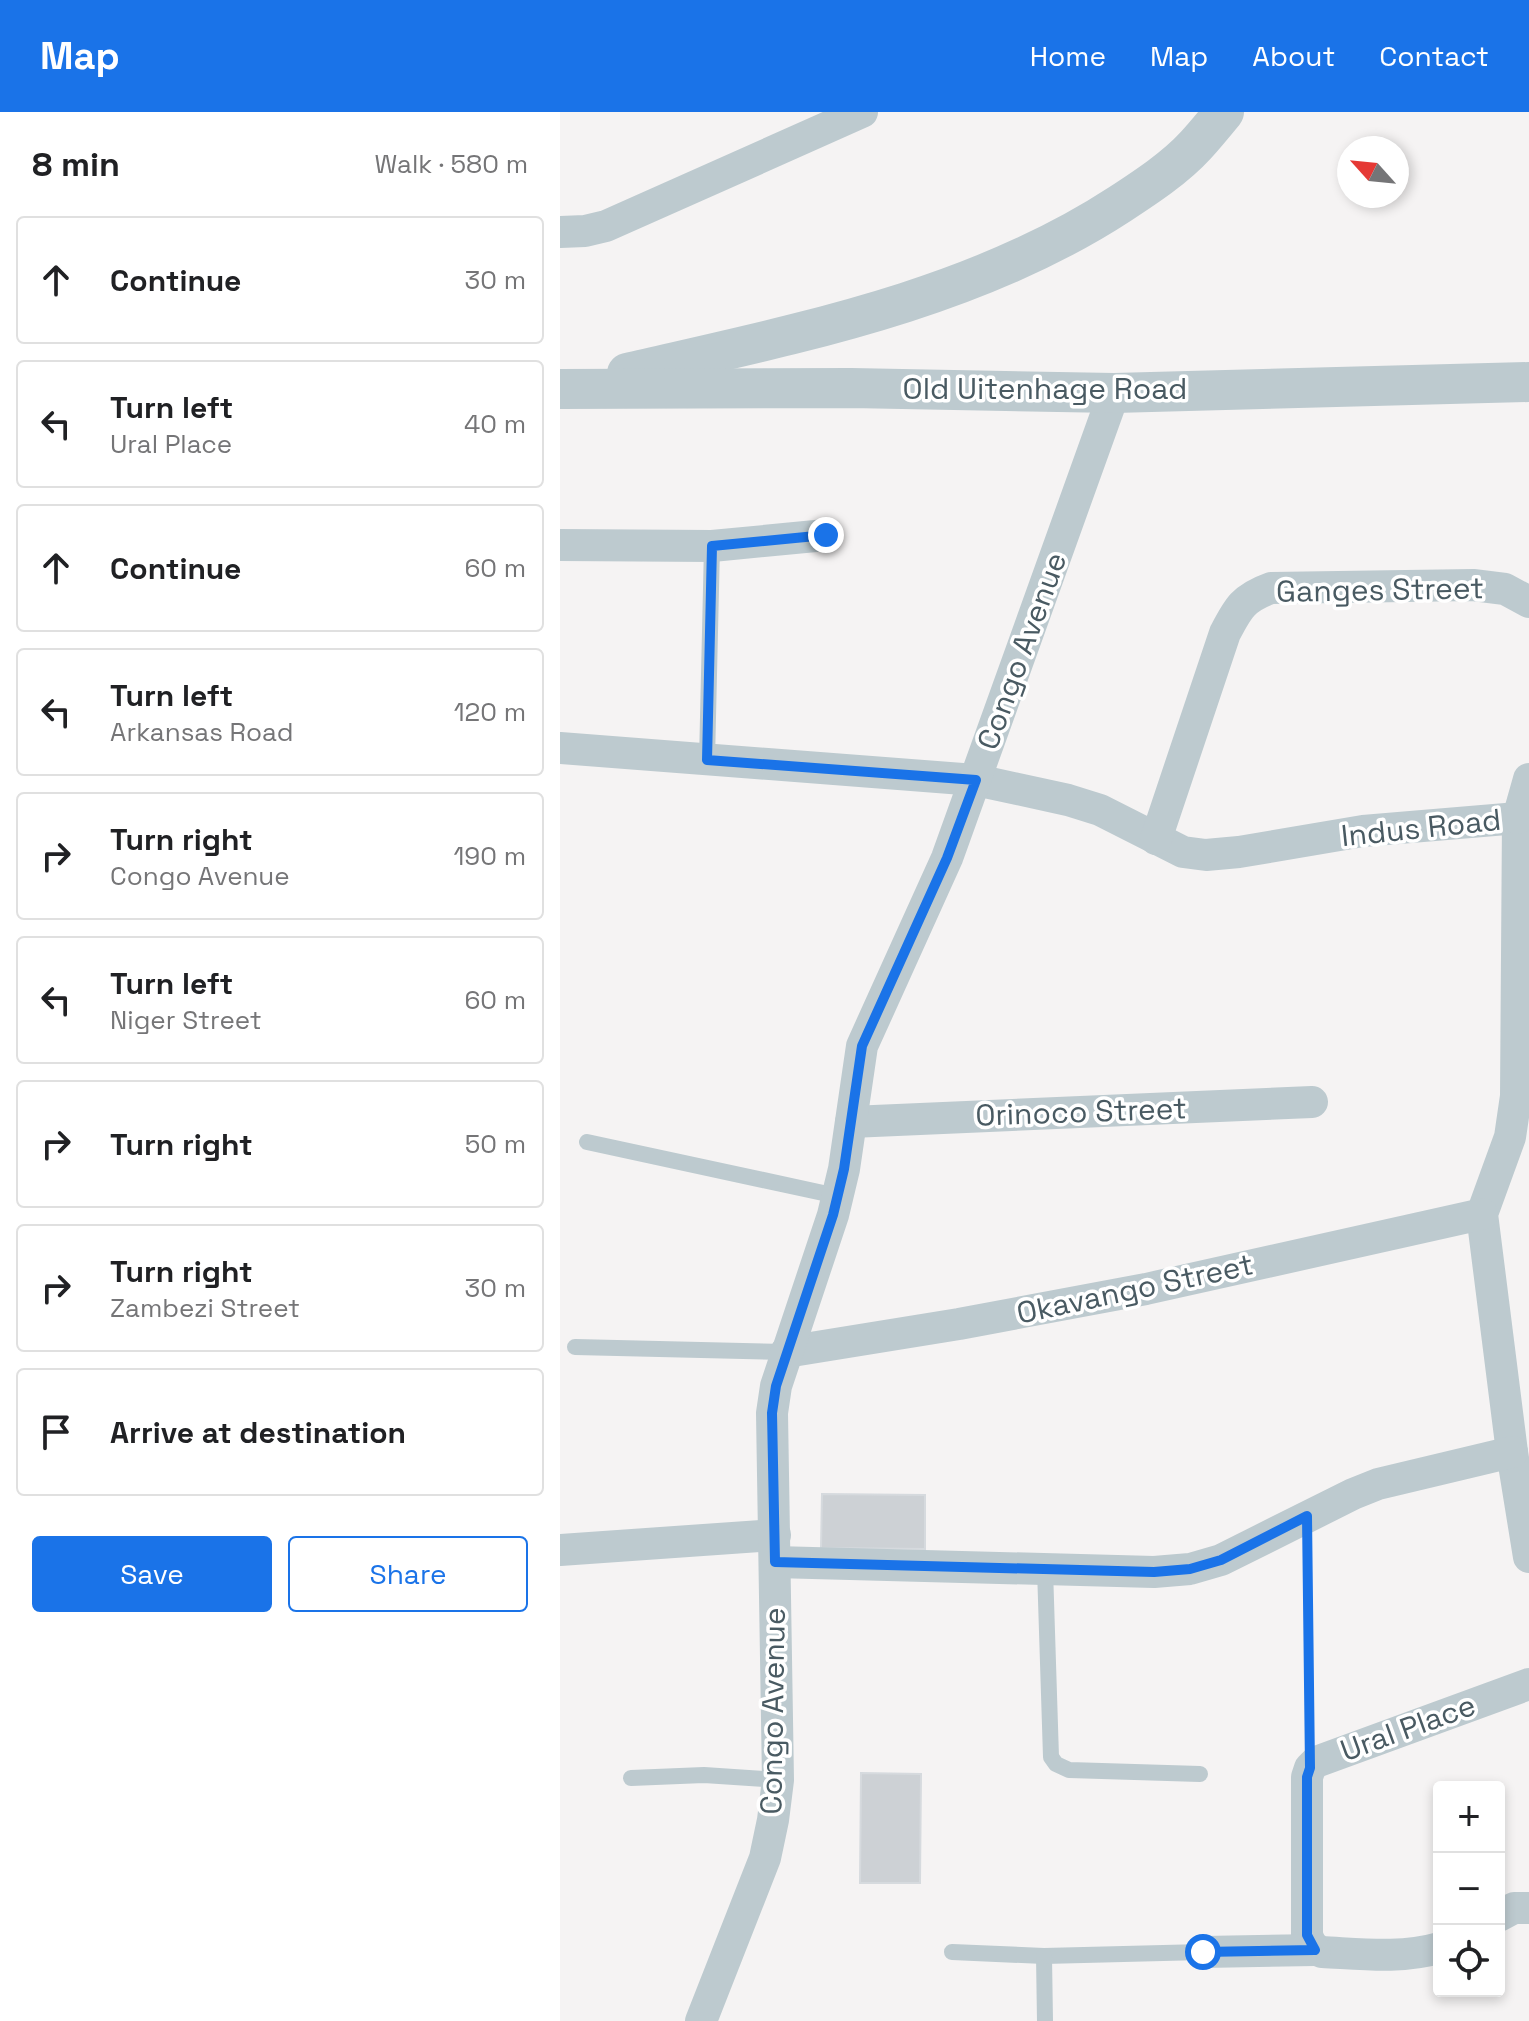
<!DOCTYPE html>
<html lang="en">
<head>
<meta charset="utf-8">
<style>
	body { margin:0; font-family:"Space Grotesk",sans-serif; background:#f2f2f2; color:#202124 }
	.controls { position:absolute; right:24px; bottom:24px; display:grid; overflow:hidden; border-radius:8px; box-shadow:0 4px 12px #0003 }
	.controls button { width:72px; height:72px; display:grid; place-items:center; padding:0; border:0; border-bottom:2px solid #e0e0e0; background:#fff; color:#202124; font:40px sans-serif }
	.compass { position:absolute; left:777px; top:24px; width:72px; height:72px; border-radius:50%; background:#fff; box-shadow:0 4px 12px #0003; rotate:297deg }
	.stop { position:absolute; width:24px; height:24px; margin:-18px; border:6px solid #1a73e8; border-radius:50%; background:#fff }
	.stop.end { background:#1a73e8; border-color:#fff; box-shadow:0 2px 8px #0008 }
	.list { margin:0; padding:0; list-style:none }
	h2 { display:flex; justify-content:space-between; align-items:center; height:104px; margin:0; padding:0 32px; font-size:34px }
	h2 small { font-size:26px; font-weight:400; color:#757577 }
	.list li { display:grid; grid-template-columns:52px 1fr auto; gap:24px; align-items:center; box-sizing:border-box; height:128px; margin:0 16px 16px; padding:0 16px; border:2px solid #e0e0e0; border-radius:8px }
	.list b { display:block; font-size:30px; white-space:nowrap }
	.list p { margin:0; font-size:26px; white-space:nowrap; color:#757577 }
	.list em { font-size:26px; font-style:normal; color:#757577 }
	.actions { display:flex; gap:16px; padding:24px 32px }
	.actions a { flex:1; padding:18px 0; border:2px solid #1a73e8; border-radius:8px; text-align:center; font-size:28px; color:#1a73e8 }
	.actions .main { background:#1a73e8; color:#fff }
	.icon { flex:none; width:44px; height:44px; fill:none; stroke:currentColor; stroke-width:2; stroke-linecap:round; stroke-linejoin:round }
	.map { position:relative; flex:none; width:969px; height:1909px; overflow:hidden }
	header { display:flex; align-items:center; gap:48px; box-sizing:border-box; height:112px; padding:0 40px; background:#1a73e8; color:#fff }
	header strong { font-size:38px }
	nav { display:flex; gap:44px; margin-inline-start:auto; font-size:28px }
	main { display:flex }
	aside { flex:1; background:#fff }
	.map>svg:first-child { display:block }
	.building { fill:#cdd1d5; stroke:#d6dade; stroke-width:2 }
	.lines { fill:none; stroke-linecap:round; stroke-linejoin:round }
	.path { stroke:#76d394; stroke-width:5; stroke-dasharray:6 4; stroke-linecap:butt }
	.service { stroke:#bdcacf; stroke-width:16 }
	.minor { stroke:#bdcacf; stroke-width:32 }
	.tertiary { stroke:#bdcacf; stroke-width:40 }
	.route { stroke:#1a73e8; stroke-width:10 }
	.labels { text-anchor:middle; stroke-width:7; stroke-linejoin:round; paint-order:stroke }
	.street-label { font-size:30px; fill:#495a62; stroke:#fff }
</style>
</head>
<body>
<header>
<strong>Map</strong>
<nav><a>Home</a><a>Map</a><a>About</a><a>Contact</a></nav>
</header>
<main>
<aside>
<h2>8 min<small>Walk · 580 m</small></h2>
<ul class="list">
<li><svg class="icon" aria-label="ahead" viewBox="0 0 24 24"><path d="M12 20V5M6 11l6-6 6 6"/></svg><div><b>Continue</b></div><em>30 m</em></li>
<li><svg class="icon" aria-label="left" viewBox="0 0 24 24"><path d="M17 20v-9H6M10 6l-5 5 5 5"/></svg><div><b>Turn left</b><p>Ural Place</p></div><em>40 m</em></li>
<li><svg class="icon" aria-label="ahead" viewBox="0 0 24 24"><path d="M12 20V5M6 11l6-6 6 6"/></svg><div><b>Continue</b></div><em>60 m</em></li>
<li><svg class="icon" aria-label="left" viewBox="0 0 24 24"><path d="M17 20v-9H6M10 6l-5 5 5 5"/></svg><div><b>Turn left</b><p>Arkansas Road</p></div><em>120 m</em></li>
<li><svg class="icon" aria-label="right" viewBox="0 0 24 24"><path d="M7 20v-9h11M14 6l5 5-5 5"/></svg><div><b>Turn right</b><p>Congo Avenue</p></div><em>190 m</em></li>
<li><svg class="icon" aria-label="left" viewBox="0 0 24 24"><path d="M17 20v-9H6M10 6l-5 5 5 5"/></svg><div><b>Turn left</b><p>Niger Street</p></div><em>60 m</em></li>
<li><svg class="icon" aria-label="right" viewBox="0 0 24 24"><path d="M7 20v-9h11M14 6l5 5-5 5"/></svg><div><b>Turn right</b></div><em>50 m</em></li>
<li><svg class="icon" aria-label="right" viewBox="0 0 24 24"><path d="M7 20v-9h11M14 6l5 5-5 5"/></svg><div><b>Turn right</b><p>Zambezi Street</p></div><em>30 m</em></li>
<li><svg class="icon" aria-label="arrive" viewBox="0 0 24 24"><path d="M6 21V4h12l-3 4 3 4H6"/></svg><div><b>Arrive at destination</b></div></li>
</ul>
<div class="actions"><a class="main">Save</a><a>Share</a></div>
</aside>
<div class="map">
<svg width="969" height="1909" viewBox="0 0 969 1909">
	<rect width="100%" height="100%" fill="#f5f3f3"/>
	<!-- building -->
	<g class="building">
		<path d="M262 1382 365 1383V1437L261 1436Z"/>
		<path d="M301 1661 361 1662 360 1771H300Z"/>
	</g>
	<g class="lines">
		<!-- path -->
		<path class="path" d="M748 1437 750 1623"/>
		<!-- service -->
		<g class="service">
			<path d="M147 648 152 434"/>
			<path d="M27 1030 277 1084"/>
			<path d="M15 1235 226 1240"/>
			<path d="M485 1457 491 1645 496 1652 509 1658 640 1662"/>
			<path d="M71 1666 144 1663 218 1668"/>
			<path d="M392 1840 484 1844 643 1840"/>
			<path d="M484 1844 485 1909"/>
		</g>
		<!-- minor -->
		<g class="minor">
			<path d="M0 120 25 119 46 114 302 0"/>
			<path d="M0 433 152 434 266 423"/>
			<path d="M0 636 416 668 508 688 540 698 623 740 646 743 679 740 803 719 958 706 956 984 950 1025 922 1102 952 1340 969 1445"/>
			<path d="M958 706 969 667"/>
			<path d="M596 727 665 521C678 496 683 486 711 476L913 473 945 477 969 490"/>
			<path d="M291 1010 752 990"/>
			<path d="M226 1240 399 1212 586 1177 922 1102"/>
			<path d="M0 1438 215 1423"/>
			<path d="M215 1450 594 1460 630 1457 661 1448 793 1382 818 1372 952 1340"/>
			<path d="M939 1804 954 1796H969"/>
			<path d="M879 1836C841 1847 802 1842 762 1840 753 1837 750 1832 747 1823V1665L750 1656 756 1650 969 1572"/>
			<path d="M643 1840 755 1838"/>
			<path d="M141 1909 205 1746 213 1708 218 1668 212 1301 216 1274 273 1103 284 1057 302 934 387 746 554 281"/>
		</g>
		<!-- tertiary -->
		<g class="tertiary">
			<path d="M67 261C235 222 413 188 560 92 586 75 615 56 636 33 646 22 655 11 664 0"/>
			<path d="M0 277 291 276 554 281 969 270"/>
		</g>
	</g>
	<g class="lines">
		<!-- route -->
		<path class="route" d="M266 423 152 434 147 648 416 668 387 746 302 934 284 1057 273 1103 216 1274 212 1301 215 1450 594 1460 630 1457 661 1448 747 1404 750 1656 747 1665V1823L755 1838 643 1840"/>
	</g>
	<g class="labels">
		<!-- street labels -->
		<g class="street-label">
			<text x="485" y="287">Old Uitenhage Road</text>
			<text transform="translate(820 478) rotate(-1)" y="10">Ganges Street</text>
			<text transform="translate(462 539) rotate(-70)" y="10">Congo Avenue</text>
			<text transform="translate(861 716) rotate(-6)" y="10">Indus Road</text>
			<text transform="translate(521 1000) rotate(-2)" y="10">Orinoco Street</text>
			<text transform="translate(575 1177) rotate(-12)" y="10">Okavango Street</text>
			<text transform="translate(213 1599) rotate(-89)" y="10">Congo Avenue</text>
			<text transform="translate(848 1616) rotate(-20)" y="10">Ural Place</text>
		</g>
	</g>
</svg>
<div class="controls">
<button>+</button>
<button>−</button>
<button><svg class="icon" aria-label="locate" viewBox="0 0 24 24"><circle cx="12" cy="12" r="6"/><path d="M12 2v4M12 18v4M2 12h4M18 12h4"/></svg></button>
</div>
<svg class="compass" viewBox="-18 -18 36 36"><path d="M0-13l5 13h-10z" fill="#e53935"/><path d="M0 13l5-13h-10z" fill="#757577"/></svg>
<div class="stop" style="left:643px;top:1840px"></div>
<div class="stop end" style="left:266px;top:423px"></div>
</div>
</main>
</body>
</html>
